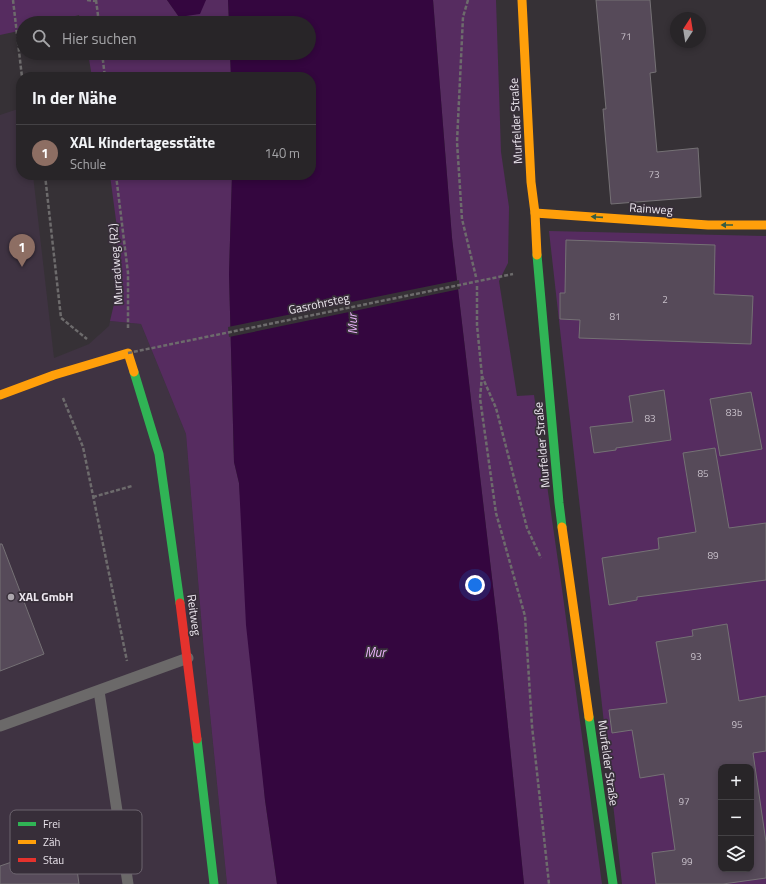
<!DOCTYPE html>
<html lang="de">
<head>
<meta charset="utf-8">
<style>
	body { margin:0; font-family:"Titillium Web",sans-serif; background:#343134; color:#f1f3f6 }
	.controls { position:absolute; right:12px; bottom:12px; display:grid; overflow:hidden; border-radius:8px; box-shadow:0 2px 6px #0003 }
	.controls button { width:36px; height:36px; display:grid; place-items:center; padding:0; border:0; border-bottom:1px solid #444245; background:#282528; color:#f1f3f6; font:20px sans-serif }
	.compass { position:absolute; left:670px; top:12px; width:36px; height:36px; border-radius:50%; background:#282528; box-shadow:0 2px 6px #0003; rotate:12deg }
	.you { position:absolute; left:475px; top:585px; width:14px; height:14px; margin:-10px; border:3px solid #fff; border-radius:50%; background:#1a73e8; box-shadow:0 0 0 6px #1a73e833 }
	.badge { display:grid; place-items:center; width:26px; height:26px; border-radius:50%; background:#0b8043; color:#fff; font-size:13px; font-weight:700 }
	.pin { position:absolute; translate:-50% -33px; filter:drop-shadow(0 1px 2px #0008) }
	.pin::after { content:''; position:absolute; top:21px; width:14px; height:12px; background:inherit; clip-path:polygon(0 0,100% 0,50% 100%) }
	.list { margin:0; padding:0; list-style:none }
	h2 { display:flex; justify-content:space-between; align-items:center; height:52px; margin:0; padding:0 16px; font-size:17px }
	h2 small { font-size:13px; font-weight:400; color:#a5a5a8 }
	.list li { display:grid; grid-template-columns:26px 1fr auto; gap:12px; align-items:center; box-sizing:border-box; height:56px; padding:0 16px; border-top:1px solid #444245 }
	.list b { display:block; font-size:15px; white-space:nowrap }
	.list p { margin:0; font-size:13px; white-space:nowrap; color:#a5a5a8 }
	.list em { font-size:13px; font-style:normal; color:#a5a5a8 }
	.icon { flex:none; width:22px; height:22px; fill:none; stroke:currentColor; stroke-width:2; stroke-linecap:round; stroke-linejoin:round }
	.map { position:relative; flex:none; width:766px; height:884px; overflow:hidden }
	.search { position:absolute; background:#282528; box-shadow:0 2px 6px #0003; left:16px; top:16px; width:300px; height:44px; display:flex; align-items:center; gap:10px; box-sizing:border-box; padding:0 14px; border-radius:22px; color:#a5a5a8; font-size:15px }
	.panel { position:absolute; background:#282528; box-shadow:0 2px 6px #0003; left:16px; top:72px; width:300px; height:108px; border-radius:16px }
	.map>svg:first-child { display:block }
	.built { fill:#3f3342 }
	.green { fill:#562c60; fill-rule:evenodd }
	.water { fill:#34063f }
	.pier { fill:#363136 }
	.building { fill:#564a59; stroke:#757175; fill-rule:evenodd }
	.lines { fill:none; stroke-linecap:round; stroke-linejoin:round }
	.path { stroke:#6d6b6c; stroke-width:2.5; stroke-dasharray:4 2; stroke-linecap:butt }
	.lane { stroke:#6b6969; stroke-width:11 }
	.fast { stroke:#30b455; stroke-width:9 }
	.slow { stroke:#ff9f0a; stroke-width:9 }
	.jam { stroke:#e5322d; stroke-width:9 }
	.path-bridge { stroke:#6d6b6c; stroke-width:2.5; stroke-dasharray:4 2; stroke-linecap:butt }
	.oneway { fill:#355d43 }
	.poi-dot { fill:#aca6ad; stroke:#372e39; stroke-width:1.5 }
	.labels { text-anchor:middle; stroke-width:3.5; stroke-linejoin:round; paint-order:stroke }
	.number-label { font-size:10px; fill:#c6bec8 }
	.street-label { font-size:12px; fill:#ebe5ed; stroke:#372e39 }
	.poi-label { font-size:12px; font-weight:bold; fill:#ebe5ed; stroke:#372e39; text-anchor:start }
	.water-label { font-size:13px; font-style:italic; fill:#eab3fa; stroke:#372e39 }
	.key { fill:#372e39; stroke:#6d656f; stroke-width:1 }
	.key-label { font-size:11px; fill:#ebe5ed }
</style>
</head>
<body>
<div class="map">
<svg width="766" height="884" viewBox="0 0 766 884">
	<rect width="100%" height="100%" fill="#363136"/>
	<!-- built -->
	<path class="built" d="M21 108V175H33L54 358 89 344 109 326 110 321 141 324 186 434 204 653 227 884H0V115Z"/>
	<!-- green -->
	<g class="green">
		<path d="M0 0H167L179 17 206 0H228L229 23H81L79 15 49 23H23V30L0 35Z"/>
		<path d="M433 0H496L501 152 509 207 508 263 499 281 517 396 534 395 562 589 602 884H524L498 629 452 238Z"/>
		<path d="M88 53H230L231 77H92Z"/>
		<path d="M110 175H232L229 274 234 462 239 483 265 800 277 884H227L204 653 186 434 141 324 110 321 117 291V228Z"/>
		<path d="M549 231 766 236V884H622ZM721 767H751V869H721Z"/>
	</g>
	<!-- water -->
	<g class="water">
		<path d="M167 0H206L200 14 179 17Z"/>
		<path d="M228 0H433L452 238 498 629 524 884H277L265 800 246 625 239 483 234 462 229 274 232 175H311V77H231L230 53H309V23H229Z"/>
	</g>
	<!-- pier -->
	<path class="pier" d="M459 280 460 289 229 337 228 327Z"/>
	<!-- building -->
	<g class="building">
		<path d="M596 0H650L656 72 650 73 657 152 698 148 701 197 611 204 603 109H606Z"/>
		<path d="M566 240 715 245 714 294 753 296 751 344 579 338 580 320 560 319V293H565Z"/>
		<path d="M664 390 671 440 616 448V450L594 453 590 427 633 422 629 396Z"/>
		<path d="M751 392 762 449 720 456 710 399Z"/>
		<path d="M715 448 729 528 766 523V580L637 597V600L609 605 602 558 659 549 658 538 696 532 683 453Z"/>
		<path d="M0 544H2L44 654 0 671Z"/>
		<path d="M727 624 739 701 766 696V751L753 753 766 842V878L723 884H656L652 853 675 850 664 774 640 778 632 730 612 733 609 710 667 703 656 642 693 636 692 630ZM721 767H751V869H721Z"/>
		<path d="M73 841 79 884H0V866Z"/>
	</g>
	<g class="lines">
		<!-- path -->
		<g class="path">
			<path d="M13 0 22 77"/>
			<path d="M87 0 96 1"/>
			<path d="M96 0 99 23"/>
			<path d="M468 0 463 17 457 142 462 219 476 277"/>
			<path d="M102 53 105 77"/>
			<path d="M45 175 61 318 87 339"/>
			<path d="M116 175 128 273V328"/>
			<path d="M477 286V325L482 376 496 408 527 528 541 558"/>
			<path d="M482 376 480 398 496 513 525 616 532 726 549 884"/>
			<path d="M63 398 83 447 127 661"/>
			<path d="M93 497 132 486"/>
		</g>
		<!-- lane -->
		<g class="lane">
			<path d="M99 691 128 884"/>
			<path d="M0 726 188 658"/>
		</g>
		<!-- fast -->
		<g class="fast">
			<path d="M537 255 559 503 562 527"/>
			<path d="M134 372 159 454 180 603"/>
			<path d="M589 717 613 884"/>
			<path d="M197 739 214 884"/>
		</g>
		<!-- slow -->
		<g class="slow">
			<path d="M522 0 531 182 535 213 537 255"/>
			<path d="M535 213 708 225H766"/>
			<path d="M0 395 54 375 128 353 134 372"/>
			<path d="M562 527 589 717"/>
		</g>
		<!-- jam -->
		<path class="jam" d="M180 603 197 739"/>
		<!-- path-bridge -->
		<path class="path-bridge" d="M128 353 513 274"/>
	</g>
	<!-- one-way arrows -->
	<defs><path id="oneway-solid" d="M-6-.8H1V-3.2L6.5 0L1 3.2V.8H-6Z"/></defs>
	<g class="oneway">
		<use href="#oneway-solid" transform="translate(597 217) rotate(-176)"/>
		<use href="#oneway-solid" transform="translate(727 225) rotate(-180)"/>
	</g>
	<!-- markers -->
	<circle class="poi-dot" cx="11" cy="597" r="4"/>
	<g class="labels">
		<!-- number labels -->
		<g class="number-label">
			<text x="626" y="40">71</text>
			<text x="654" y="178">73</text>
			<text x="665" y="303">2</text>
			<text x="615" y="320">81</text>
			<text x="734" y="416">83b</text>
			<text x="650" y="422">83</text>
			<text x="703" y="477">85</text>
			<text x="713" y="559">89</text>
			<text x="696" y="660">93</text>
			<text x="737" y="728">95</text>
			<text x="684" y="805">97</text>
			<text x="687" y="865">99</text>
		</g>
		<!-- street labels -->
		<g class="street-label">
			<text transform="translate(516 121) rotate(-93)" y="4">Murfelder Straße</text>
			<text transform="translate(651 209) rotate(4)" y="4">Rainweg</text>
			<text transform="translate(116 264) rotate(-94)" y="4">Murradweg (R2)</text>
			<text transform="translate(319 304) rotate(-12)" y="4">Gasrohrsteg</text>
			<text transform="translate(542 445) rotate(-95)" y="4">Murfelder Straße</text>
			<text transform="translate(194 615) rotate(82)" y="4">Reitweg</text>
			<text transform="translate(608 763) rotate(82)" y="4">Murfelder Straße</text>
		</g>
		<!-- poi labels -->
		<g class="poi-label">
			<text x="19" y="601">XAL GmbH</text>
		</g>
		<!-- water labels -->
		<g class="water-label">
			<text transform="translate(352 324) rotate(-92)" y="5">Mur</text>
			<text x="375" y="657">Mur</text>
		</g>
	</g>
	<!-- legend -->
	<rect x="10" y="810" width="132" height="64" rx="6" class="key"/>
	<rect x="18" y="822" width="18" height="4" fill="#30b455"/>
	<rect x="18" y="840" width="18" height="4" fill="#ff9f0a"/>
	<rect x="18" y="858" width="18" height="4" fill="#e5322d"/>
	<g class="key-label">
		<text x="43" y="828">Frei</text>
		<text x="43" y="846">Zäh</text>
		<text x="43" y="864">Stau</text>
	</g>
</svg>
<div class="controls">
<button>+</button>
<button>−</button>
<button><svg class="icon" aria-label="layers" viewBox="0 0 24 24"><path d="M12 4l9 5-9 5-9-5zM3 14l9 5 9-5"/></svg></button>
</div>
<svg class="compass" viewBox="-18 -18 36 36"><path d="M0-13l5 13h-10z" fill="#e53935"/><path d="M0 13l5-13h-10z" fill="#a5a5a8"/></svg>
<div class="you"></div>
<div class="pin badge" style="left:22px;top:267px;background:#8d6e63">1</div>
<div class="search"><svg class="icon" aria-label="search" viewBox="0 0 24 24"><circle cx="10" cy="10" r="6"/><path d="M15 15l6 6"/></svg>Hier suchen</div>
<section class="panel">
<h2>In der Nähe<small></small></h2>
<ul class="list">
<li><span class="badge" style="background:#8d6e63">1</span><div><b>XAL Kindertagesstätte</b><p>Schule</p></div><em>140 m</em></li>
</ul>
</section>
</div>
</body>
</html>
